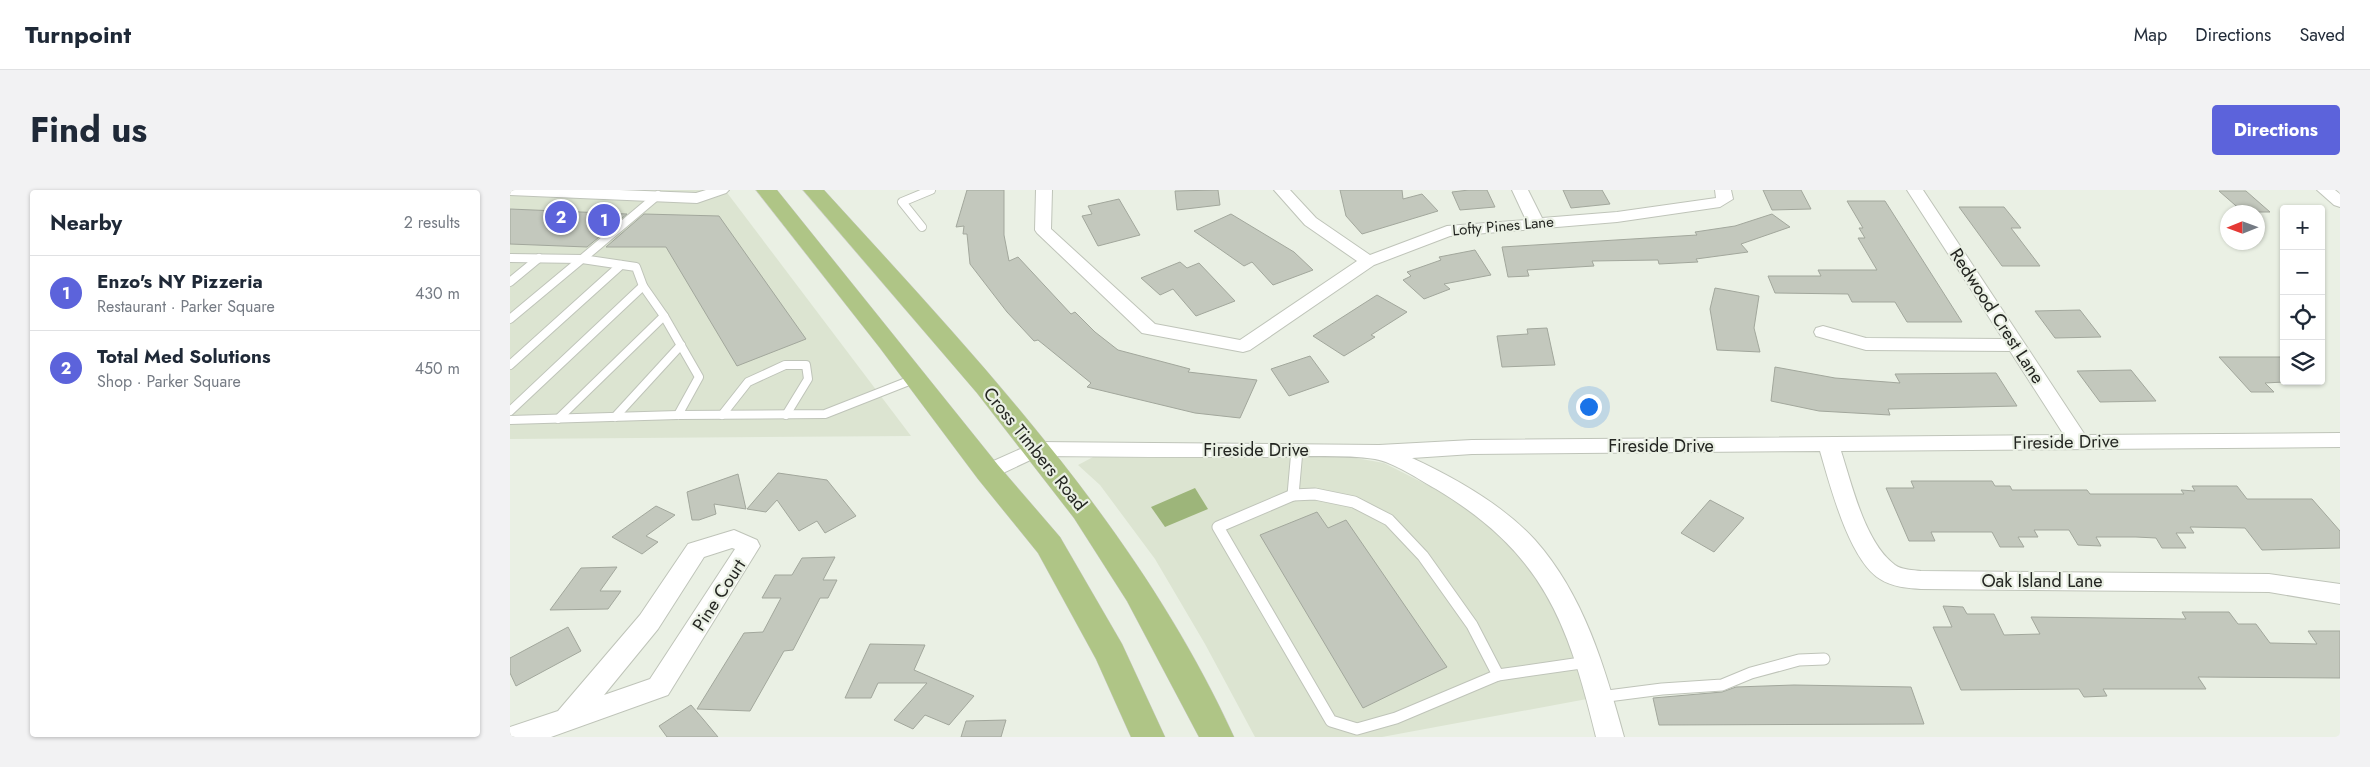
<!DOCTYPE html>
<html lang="en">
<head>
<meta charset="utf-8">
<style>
	body { margin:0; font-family:Jost,sans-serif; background:#f2f2f3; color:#1f2937 }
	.controls { position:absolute; right:15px; top:15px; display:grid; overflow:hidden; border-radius:5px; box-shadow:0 1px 4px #0004 }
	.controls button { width:45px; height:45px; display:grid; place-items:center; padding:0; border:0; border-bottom:1px solid #e0e1e3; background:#fff; color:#1f2937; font:25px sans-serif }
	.compass { position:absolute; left:1710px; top:15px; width:45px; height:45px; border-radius:50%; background:#fff; box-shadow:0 1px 4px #0004; rotate:269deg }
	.you { position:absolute; left:1078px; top:216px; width:18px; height:18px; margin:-12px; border:4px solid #fff; border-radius:50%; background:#1a73e8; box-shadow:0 0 0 8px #1a73e833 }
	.badge { display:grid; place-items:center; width:32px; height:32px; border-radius:50%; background:#5c63db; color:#fff; font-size:16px; font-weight:700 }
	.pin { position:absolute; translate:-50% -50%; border:2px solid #fff; box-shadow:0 1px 5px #0006 }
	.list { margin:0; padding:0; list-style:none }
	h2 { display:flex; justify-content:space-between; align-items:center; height:65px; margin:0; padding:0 20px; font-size:21px }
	h2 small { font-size:16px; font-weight:400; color:#747a83 }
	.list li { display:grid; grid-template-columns:32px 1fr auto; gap:15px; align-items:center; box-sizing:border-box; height:75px; padding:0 20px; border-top:1px solid #e0e1e3 }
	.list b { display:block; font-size:19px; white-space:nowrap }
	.list p { margin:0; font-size:16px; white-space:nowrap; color:#747a83 }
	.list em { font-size:16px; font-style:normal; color:#747a83 }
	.icon { flex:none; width:28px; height:28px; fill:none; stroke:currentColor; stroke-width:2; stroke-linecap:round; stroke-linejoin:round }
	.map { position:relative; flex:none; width:1830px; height:547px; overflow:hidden; border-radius:5px }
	header { display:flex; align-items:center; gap:30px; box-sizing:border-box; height:70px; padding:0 25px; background:#fff; border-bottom:1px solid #e0e1e3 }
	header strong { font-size:24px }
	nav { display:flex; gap:28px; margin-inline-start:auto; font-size:18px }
	.intro { display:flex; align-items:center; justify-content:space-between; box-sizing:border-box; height:120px; padding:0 30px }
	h1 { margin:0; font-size:35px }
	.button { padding:12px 22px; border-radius:5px; background:#5c63db; color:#fff; font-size:18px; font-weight:700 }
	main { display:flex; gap:30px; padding:0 30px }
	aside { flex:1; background:#fff; border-radius:5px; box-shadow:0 1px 4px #0004 }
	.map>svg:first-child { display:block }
	.built { fill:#dce4d1 }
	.water { fill:#9db57a }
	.building { fill:#c3c8bd; stroke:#a2a79c }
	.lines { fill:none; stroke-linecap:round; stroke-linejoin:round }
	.lane-far1-casing { stroke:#bfc4b9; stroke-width:10 }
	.lane-casing { stroke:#bfc4b9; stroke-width:13 }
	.street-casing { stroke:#bfc4b9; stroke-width:2 }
	.primary-casing { stroke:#cfcfce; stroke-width:1 }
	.lane-far1 { stroke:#fff; stroke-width:8 }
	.lane { stroke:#fff; stroke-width:11 }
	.street { fill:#fff; fill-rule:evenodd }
	.primary { fill:#afc586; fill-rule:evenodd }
	.labels { text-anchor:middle; stroke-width:4.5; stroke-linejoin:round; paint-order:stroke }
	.far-street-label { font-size:15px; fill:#242622; stroke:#eaf0e4 }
	.street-label { font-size:18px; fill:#242622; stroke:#eaf0e4 }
</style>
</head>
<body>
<header>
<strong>Turnpoint</strong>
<nav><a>Map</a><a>Directions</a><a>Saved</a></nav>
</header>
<div class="intro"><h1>Find us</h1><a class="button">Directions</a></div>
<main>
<aside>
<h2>Nearby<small>2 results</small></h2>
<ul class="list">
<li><span class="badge">1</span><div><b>Enzo's NY Pizzeria</b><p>Restaurant · Parker Square</p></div><em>430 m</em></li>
<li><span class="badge">2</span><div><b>Total Med Solutions</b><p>Shop · Parker Square</p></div><em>450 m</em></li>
</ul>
</aside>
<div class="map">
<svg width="1830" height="547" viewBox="0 0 1830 547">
	<rect width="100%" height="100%" fill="#eaf0e4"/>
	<!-- built -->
	<g class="built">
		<path d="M0 0H215L401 246 0 249Z"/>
		<path d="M787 264 840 267 874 273 961 317 1024 381 1057 436 1077 509 872 547H745L695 454 645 369 590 295 568 275 585 266Z"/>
	</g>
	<!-- water -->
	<path class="water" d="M685 298 698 319 655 337 641 317Z"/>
	<!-- building -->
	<g class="building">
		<path d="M457 0H494V45L499 71 508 67 561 124 565 122 585 142 608 160 680 179 678 182 747 190 730 228 685 223 577 197 581 193 528 150 524 151 497 122 460 74 457 44H453L454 36 446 37Z"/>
		<path d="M708 0 710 15 667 20 665 1Z"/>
		<path d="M830 0H892L893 9 912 4 928 21 852 44 836 26Z"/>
		<path d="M959 0H977L985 17 950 20 942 2Z"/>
		<path d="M1053 0H1092L1100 14 1061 18Z"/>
		<path d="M1253 0H1291L1301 19 1262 20Z"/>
		<path d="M1709 1H1736L1760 22H1733Z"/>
		<path d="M609 9 630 45 588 56 572 26 582 24 578 16Z"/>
		<path d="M1337 11H1375L1452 132H1397L1385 112H1342L1338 104 1265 103 1258 86H1311L1308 80H1367L1348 48H1355L1349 38H1353Z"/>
		<path d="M1449 17H1494L1511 38H1501L1530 76H1492Z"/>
		<path d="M0 19 117 24 77 57 0 54Z"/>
		<path d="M134 24 209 26 296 149 227 176 156 57H96Z"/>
		<path d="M721 24 784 62 803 80 763 95 742 72 734 76 684 41Z"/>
		<path d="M1262 24 1280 37 1231 54 1238 62 1186 69 1188 72 1149 74 1148 70 1082 71 1084 76 1017 80 1019 86 998 87 992 57 1187 45 1185 42 1225 36Z"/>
		<path d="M965 60 981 85 934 94 940 99 914 109 893 90 901 86 897 82 931 70 929 67Z"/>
		<path d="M670 72 677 78 689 73 725 111 686 126 663 99 650 105 631 88Z"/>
		<path d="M1205 98 1249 106 1244 138 1250 162 1207 160 1200 119Z"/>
		<path d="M867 105 897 122 861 145 865 147 834 166 803 146Z"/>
		<path d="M1570 120 1591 147 1545 148 1525 121Z"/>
		<path d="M1037 138 1045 175 992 177 987 146 1018 144 1017 139Z"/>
		<path d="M800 166 819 192 779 206 761 179Z"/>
		<path d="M1709 167H1774V192L1755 193 1764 202H1741Z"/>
		<path d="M1265 177 1325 188 1390 193 1385 184 1486 183 1507 216 1378 219 1380 225 1309 221 1261 211Z"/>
		<path d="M1621 180 1646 211 1590 212 1567 181Z"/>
		<path d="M268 283 317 290 346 326 315 343 307 331 289 341 267 310 256 322 237 319Z"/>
		<path d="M228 284 236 319 204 314 206 324 189 330H182L177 302Z"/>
		<path d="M1401 291H1482L1485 296H1500L1502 300H1577L1580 304H1674L1671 300 1685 301 1682 296H1727L1737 309H1802L1830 341V358L1752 360 1735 338 1680 337 1684 343H1666L1676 358H1652L1646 348 1626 347H1586L1591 356 1568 355 1559 340H1524L1528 347H1508L1514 357H1490L1482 342H1421L1425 351H1399L1376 298H1404Z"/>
		<path d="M1200 310 1234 328 1204 362 1171 343Z"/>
		<path d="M146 316 165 325 136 346 148 352 132 364 102 347Z"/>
		<path d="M807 322 818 338 836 330 937 477 853 518 750 345Z"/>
		<path d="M325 367 313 390H327L318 408H310L283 460 274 461 240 521 187 519 234 443 253 442 271 408H252L265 385H282L292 368Z"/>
		<path d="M107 377 90 401H111L98 419 40 420 71 378Z"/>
		<path d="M1433 416 1453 417 1457 424H1484L1494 445 1530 444 1521 427 1676 429 1672 422H1719L1728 434H1746L1760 453 1807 454 1798 441H1830V488L1688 487 1696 499H1593L1597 506 1574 507 1569 499 1451 500 1423 437H1442Z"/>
		<path d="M58 437 71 461 6 496 0 483V468Z"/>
		<path d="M360 454 415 455 404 480 464 506 439 535 415 525 403 539 384 530 417 493H368L361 508H335Z"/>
		<path d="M1284 495 1401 497 1414 534 1149 535 1143 508 1212 502 1226 497Z"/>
		<path d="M181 515 193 529 208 547H157L149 536Z"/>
		<path d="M496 530 491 547H451L456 531Z"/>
	</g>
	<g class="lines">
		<!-- lane-far1 casing -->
		<g class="lane-far1-casing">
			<g id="lane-far1">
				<path d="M412 37 392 12 421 0"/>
				<path d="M0 68 72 69 148 5"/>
				<path d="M0 92 29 68"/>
				<path d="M0 129 72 69 126 77 133 96 154 126 189 187 168 225"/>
				<path d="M0 175 111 75"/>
				<path d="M0 221 133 96"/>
				<path d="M212 225 238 192 275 175H296L298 189 276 225"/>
				<path d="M105 227 171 155"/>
				<path d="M48 229 154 126"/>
				<path d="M0 230 168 225 315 224 404 189"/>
			</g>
		</g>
		<!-- lane casing -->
		<g class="lane-casing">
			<g id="lane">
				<path d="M805 304 844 312 879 330 913 366 962 435 988 485 886 528 847 539 821 531 708 337 783 305Z"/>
				<path d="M783 305 787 260"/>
				<path d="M988 485 1078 472"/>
				<path d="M1090 507 1152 499 1212 495 1241 483 1289 470 1314 469"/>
			</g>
		</g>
		<!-- street casing -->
		<g class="street-casing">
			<g id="street">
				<path d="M0 0H109L186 3 196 0H219L216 3 187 13 0 5Z"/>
				<path d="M526 0H542L541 39 645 134 730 150 847 71 795 35 764 0H780L806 28 860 65 937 36 1016 30 1002 0H1018L1032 28 1107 22 1206 8 1205 0H1221L1223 9 1210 17 1107 32 940 46 864 75 740 160 733 162 632 143 527 43 525 40Z"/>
				<path d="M1397 0H1413L1575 245 1830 243V257L1331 261C1342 295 1355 353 1385 375 1392 380 1403 380 1411 381L1759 384 1830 394V414L1759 402 1411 399C1398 398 1382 397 1370 389 1339 370 1320 295 1310 261L962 264 902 268C945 288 992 314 1025 350 1074 405 1095 478 1114 547H1086C1058 432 1033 363 926 299 910 290 883 272 865 269 831 264 787 267 752 267 678 267 603 267 529 266L478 290 470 287 467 282 470 277 526 252 869 255 962 250 1554 245 1500 161 1356 160 1306 146 1304 142 1306 138 1313 136 1356 148 1493 149Z"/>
				<path d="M1807 0H1825L1830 4V17L1824 15Z"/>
				<path d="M224 340 247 350 250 356 158 505 41 547H0V537L48 521 130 425 178 354ZM222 358 225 359 140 489 94 505 148 439 194 367Z"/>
			</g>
		</g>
		<!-- primary casing -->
		<g class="primary-casing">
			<g id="primary">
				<path d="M246 0H267L488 275 550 347 612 454 655 547H621L586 469 528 363 468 289 370 158Z"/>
				<path d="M293 0H314C468 169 628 337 724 547H689L617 411 564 328 467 203Z"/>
			</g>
		</g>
		<!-- lane-far1 -->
		<use href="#lane-far1" class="lane-far1"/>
		<!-- lane -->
		<use href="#lane" class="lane"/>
		<!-- street -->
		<use href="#street" class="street"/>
		<!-- primary -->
		<use href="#primary" class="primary"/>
	</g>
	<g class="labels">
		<!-- far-street labels -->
		<g class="far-street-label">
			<text transform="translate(993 36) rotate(-5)" y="5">Lofty Pines Lane</text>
		</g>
		<!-- street labels -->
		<g class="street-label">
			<text transform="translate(1487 126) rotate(57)" y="6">Redwood Crest Lane</text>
			<text transform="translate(1556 252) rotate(-1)" y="6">Fireside Drive</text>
			<text x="1151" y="262">Fireside Drive</text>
			<text transform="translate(525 259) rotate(51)" y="6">Cross Timbers Road</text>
			<text x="746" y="266">Fireside Drive</text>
			<text x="1532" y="397">Oak Island Lane</text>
			<text transform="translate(209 405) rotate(-57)" y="6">Pine Court</text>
		</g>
	</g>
</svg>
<div class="controls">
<button>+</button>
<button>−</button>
<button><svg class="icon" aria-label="locate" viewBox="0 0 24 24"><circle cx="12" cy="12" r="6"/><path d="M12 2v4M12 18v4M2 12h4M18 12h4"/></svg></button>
<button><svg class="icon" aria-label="layers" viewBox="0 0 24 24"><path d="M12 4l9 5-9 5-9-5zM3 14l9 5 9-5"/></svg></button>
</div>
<svg class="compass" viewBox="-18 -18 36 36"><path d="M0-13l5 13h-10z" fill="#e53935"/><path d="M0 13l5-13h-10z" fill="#747a83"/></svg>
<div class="you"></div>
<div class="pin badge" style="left:94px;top:30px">1</div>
<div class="pin badge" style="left:51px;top:27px">2</div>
</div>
</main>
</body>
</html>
